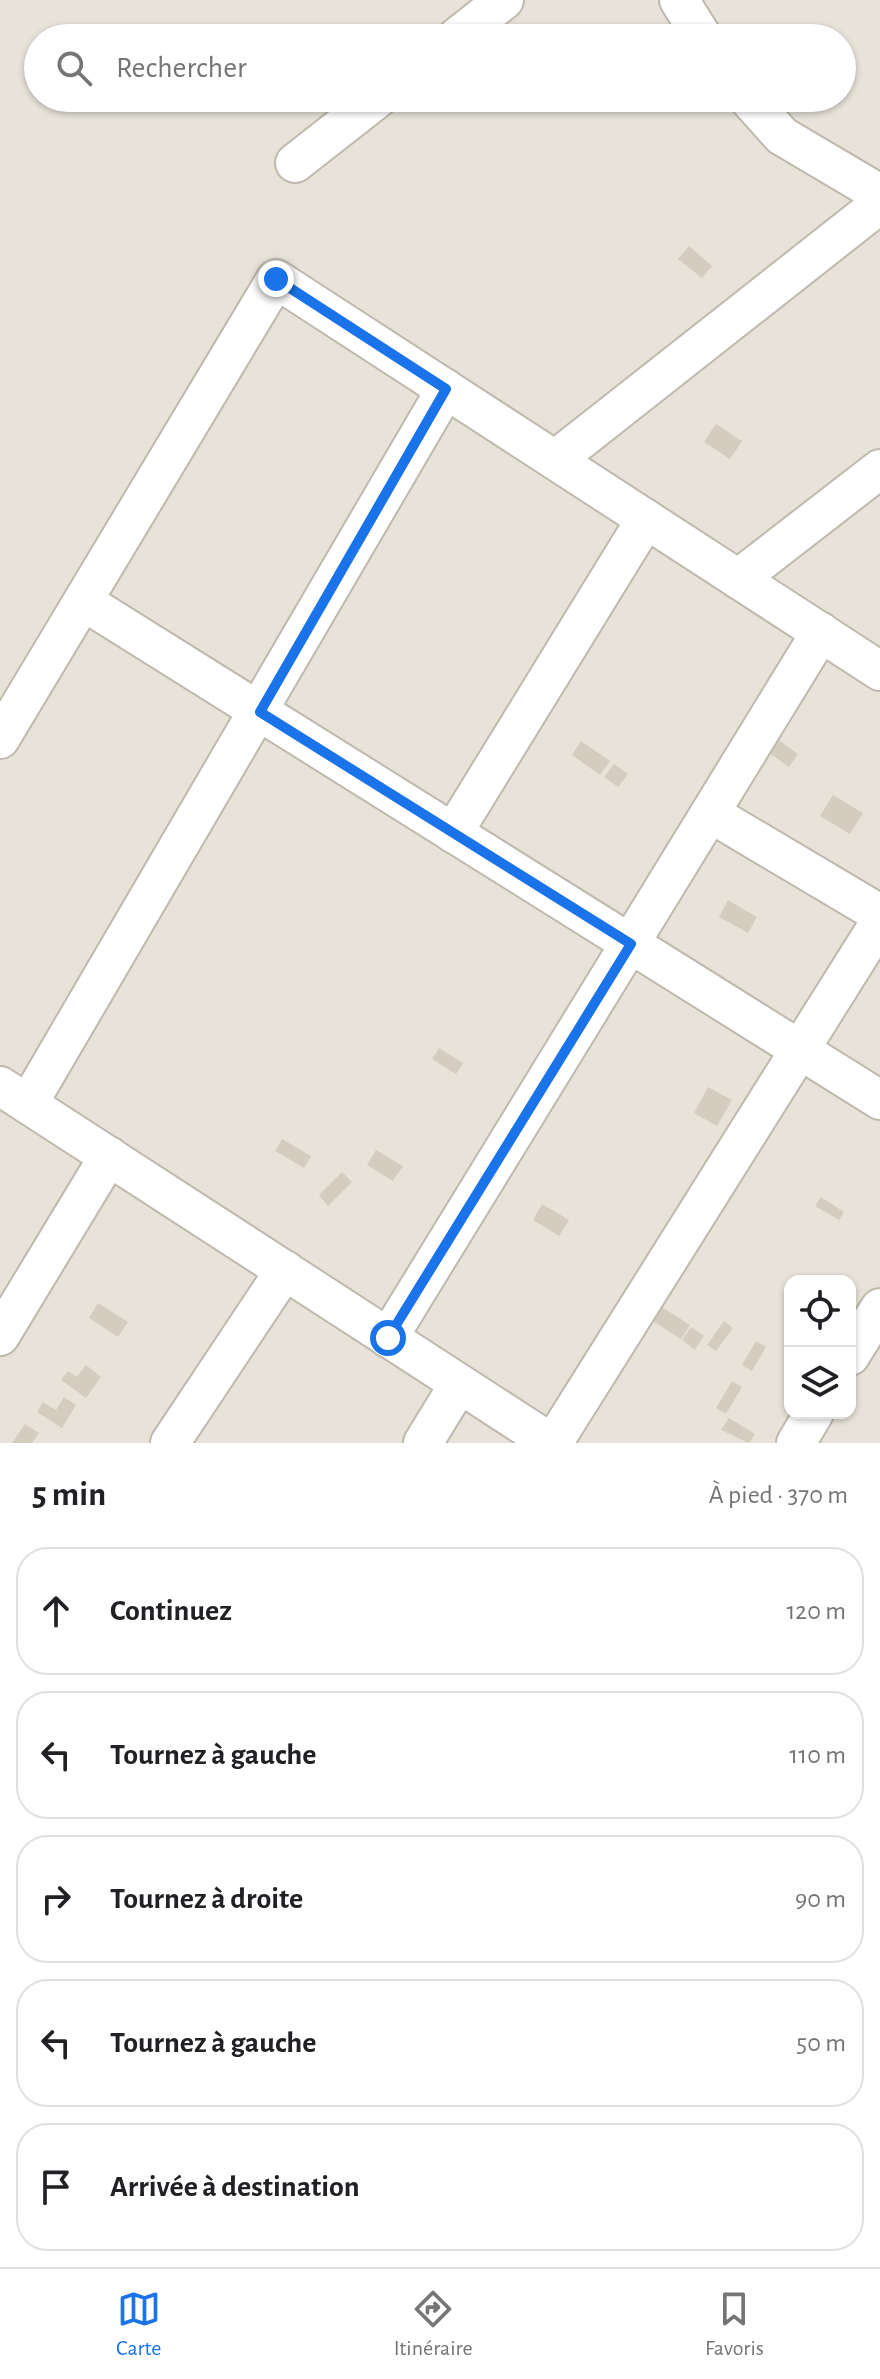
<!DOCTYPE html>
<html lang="fr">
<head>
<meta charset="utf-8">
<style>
	body { margin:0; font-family:"Alegreya Sans",sans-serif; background:#f6f6f6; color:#202124 }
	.controls { position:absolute; right:24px; bottom:24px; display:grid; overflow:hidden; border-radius:16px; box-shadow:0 2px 6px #0004 }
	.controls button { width:72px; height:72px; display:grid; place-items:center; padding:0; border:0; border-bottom:2px solid #e0e0e0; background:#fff; color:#202124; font:40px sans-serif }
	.stop { position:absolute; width:24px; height:24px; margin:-18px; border:6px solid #1a73e8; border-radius:50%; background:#fff }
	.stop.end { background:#1a73e8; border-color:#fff; box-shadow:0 2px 8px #0008 }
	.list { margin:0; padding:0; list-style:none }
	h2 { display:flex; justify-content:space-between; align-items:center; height:104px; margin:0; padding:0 32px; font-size:34px }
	h2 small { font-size:26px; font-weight:400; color:#757577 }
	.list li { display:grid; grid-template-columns:52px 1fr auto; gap:24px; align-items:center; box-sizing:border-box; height:128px; margin:0 16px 16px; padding:0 16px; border:2px solid #e0e0e0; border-radius:32px }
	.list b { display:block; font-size:30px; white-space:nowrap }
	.list em { font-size:26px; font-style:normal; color:#757577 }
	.icon { flex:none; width:44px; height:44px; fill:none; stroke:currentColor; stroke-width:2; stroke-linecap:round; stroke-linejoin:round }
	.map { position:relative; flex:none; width:880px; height:1443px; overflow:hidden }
	.search { position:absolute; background:#fff; box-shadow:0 2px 6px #0004; left:24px; right:24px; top:24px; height:88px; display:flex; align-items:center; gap:20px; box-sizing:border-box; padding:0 28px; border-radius:44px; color:#757577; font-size:30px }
	.sheet { height:824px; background:#fff }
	nav { display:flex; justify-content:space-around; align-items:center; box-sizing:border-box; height:112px; border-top:2px solid #e0e0e0; background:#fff; font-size:22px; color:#757577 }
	nav a { display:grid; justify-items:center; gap:4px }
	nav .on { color:#1a73e8 }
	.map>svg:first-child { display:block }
	.residential { fill:#e7e3d8; fill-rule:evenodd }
	.building { fill:#d4cdbf }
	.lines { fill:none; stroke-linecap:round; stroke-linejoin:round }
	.minor-casing { stroke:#beb9ac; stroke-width:42 }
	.minor { stroke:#fff; stroke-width:38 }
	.route { stroke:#1a73e8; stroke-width:10 }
</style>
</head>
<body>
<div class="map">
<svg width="880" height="1443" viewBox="0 0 880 1443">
	<rect width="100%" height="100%" fill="#f3f1e9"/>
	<!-- residential -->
	<path class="residential" d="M0 0H880V1443H0ZM38 38H842V98H38ZM790 1281H850V1413H790Z"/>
	<!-- building -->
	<g class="building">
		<path d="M689 246 712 266 702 278 678 259Z"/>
		<path d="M716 424 742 441 730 459 704 442Z"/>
		<path d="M774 737 798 754 789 767 765 750Z"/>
		<path d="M581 741 610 761 600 775 572 755Z"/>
		<path d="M614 764 628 774 618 787 604 777Z"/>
		<path d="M833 795 863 813 850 834 820 816Z"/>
		<path d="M728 900 757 917 748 933 719 917Z"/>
		<path d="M439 1048 463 1063 456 1074 432 1059Z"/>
		<path d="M708 1087 732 1100 717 1126 694 1113Z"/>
		<path d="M282 1139 311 1156 304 1168 275 1151Z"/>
		<path d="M376 1150 403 1166 393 1181 367 1165Z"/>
		<path d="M342 1172 352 1182 328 1206 319 1195Z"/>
		<path d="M821 1197 844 1212 839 1220 815 1206Z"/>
		<path d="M542 1204 569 1220 559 1236 533 1220Z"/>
		<path d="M98 1303 128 1322 118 1337 89 1318Z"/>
		<path d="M660 1306 690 1325 681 1339 651 1320Z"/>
		<path d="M724 1321 733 1328 716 1351 707 1345Z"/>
		<path d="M691 1327 704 1336 695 1350 682 1340Z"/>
		<path d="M756 1341 766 1347 752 1371 742 1365Z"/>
		<path d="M86 1365 101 1377 86 1398 61 1380 68 1371 77 1377Z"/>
		<path d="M732 1381 742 1387 726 1414 716 1408Z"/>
		<path d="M64 1397 76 1405 62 1428 37 1412 43 1402 56 1410Z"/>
		<path d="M729 1418 755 1434 749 1443 721 1430Z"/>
		<path d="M25 1424 39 1433 32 1443H12Z"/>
	</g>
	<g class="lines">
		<!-- minor casing -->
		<g class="minor-casing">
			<g id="minor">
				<path d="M679 0 703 38"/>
				<path d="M456 38 504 0"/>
				<path d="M748 98 782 136 880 194"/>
				<path d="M295 163 378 98"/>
				<path d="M555 460 880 204"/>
				<path d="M738 579 880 469"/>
				<path d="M83 601 880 1100"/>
				<path d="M0 739 276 279 880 671"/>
				<path d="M710 813 880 914"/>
				<path d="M453 833 646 519"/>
				<path d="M0 1086 551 1443"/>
				<path d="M28 1104 446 389"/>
				<path d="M0 1336 109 1156"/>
				<path d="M388 1338 821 632"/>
				<path d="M850 1356 880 1308"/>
				<path d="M170 1443 285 1270"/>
				<path d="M423 1443 459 1384"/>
				<path d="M553 1443 880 922"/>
				<path d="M796 1443 814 1413"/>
			</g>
		</g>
		<!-- minor -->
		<use href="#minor" class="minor"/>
	</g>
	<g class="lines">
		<!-- route -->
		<path class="route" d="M276 279 446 389 260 712 631 944 388 1338"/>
	</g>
</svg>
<div class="controls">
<button><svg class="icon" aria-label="locate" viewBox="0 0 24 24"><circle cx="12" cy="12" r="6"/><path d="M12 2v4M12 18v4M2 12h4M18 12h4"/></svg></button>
<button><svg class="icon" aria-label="layers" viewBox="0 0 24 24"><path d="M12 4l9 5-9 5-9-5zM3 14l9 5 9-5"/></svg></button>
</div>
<div class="stop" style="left:388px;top:1338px"></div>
<div class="stop end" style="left:276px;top:279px"></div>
<div class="search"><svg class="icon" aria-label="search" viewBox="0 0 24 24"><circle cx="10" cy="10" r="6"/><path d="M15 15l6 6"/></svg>Rechercher</div>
</div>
<section class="sheet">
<h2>5 min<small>À pied · 370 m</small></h2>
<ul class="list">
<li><svg class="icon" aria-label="ahead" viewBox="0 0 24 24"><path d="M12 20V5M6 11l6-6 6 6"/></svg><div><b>Continuez</b></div><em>120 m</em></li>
<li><svg class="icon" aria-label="left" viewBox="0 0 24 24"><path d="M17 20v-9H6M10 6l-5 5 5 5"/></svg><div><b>Tournez à gauche</b></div><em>110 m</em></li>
<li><svg class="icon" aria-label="right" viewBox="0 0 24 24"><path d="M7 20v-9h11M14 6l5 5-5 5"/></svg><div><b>Tournez à droite</b></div><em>90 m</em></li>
<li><svg class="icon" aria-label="left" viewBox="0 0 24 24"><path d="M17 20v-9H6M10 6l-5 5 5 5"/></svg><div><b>Tournez à gauche</b></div><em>50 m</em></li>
<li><svg class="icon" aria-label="arrive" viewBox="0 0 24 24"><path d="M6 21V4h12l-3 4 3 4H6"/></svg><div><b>Arrivée à destination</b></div></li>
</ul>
</section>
<nav>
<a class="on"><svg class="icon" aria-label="map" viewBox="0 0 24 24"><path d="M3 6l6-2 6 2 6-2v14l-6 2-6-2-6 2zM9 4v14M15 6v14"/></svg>Carte</a>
<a><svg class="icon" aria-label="directions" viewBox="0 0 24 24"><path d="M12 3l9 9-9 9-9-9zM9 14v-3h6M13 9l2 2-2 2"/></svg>Itinéraire</a>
<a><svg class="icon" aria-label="saved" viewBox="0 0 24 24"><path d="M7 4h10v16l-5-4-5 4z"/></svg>Favoris</a>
</nav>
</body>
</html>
